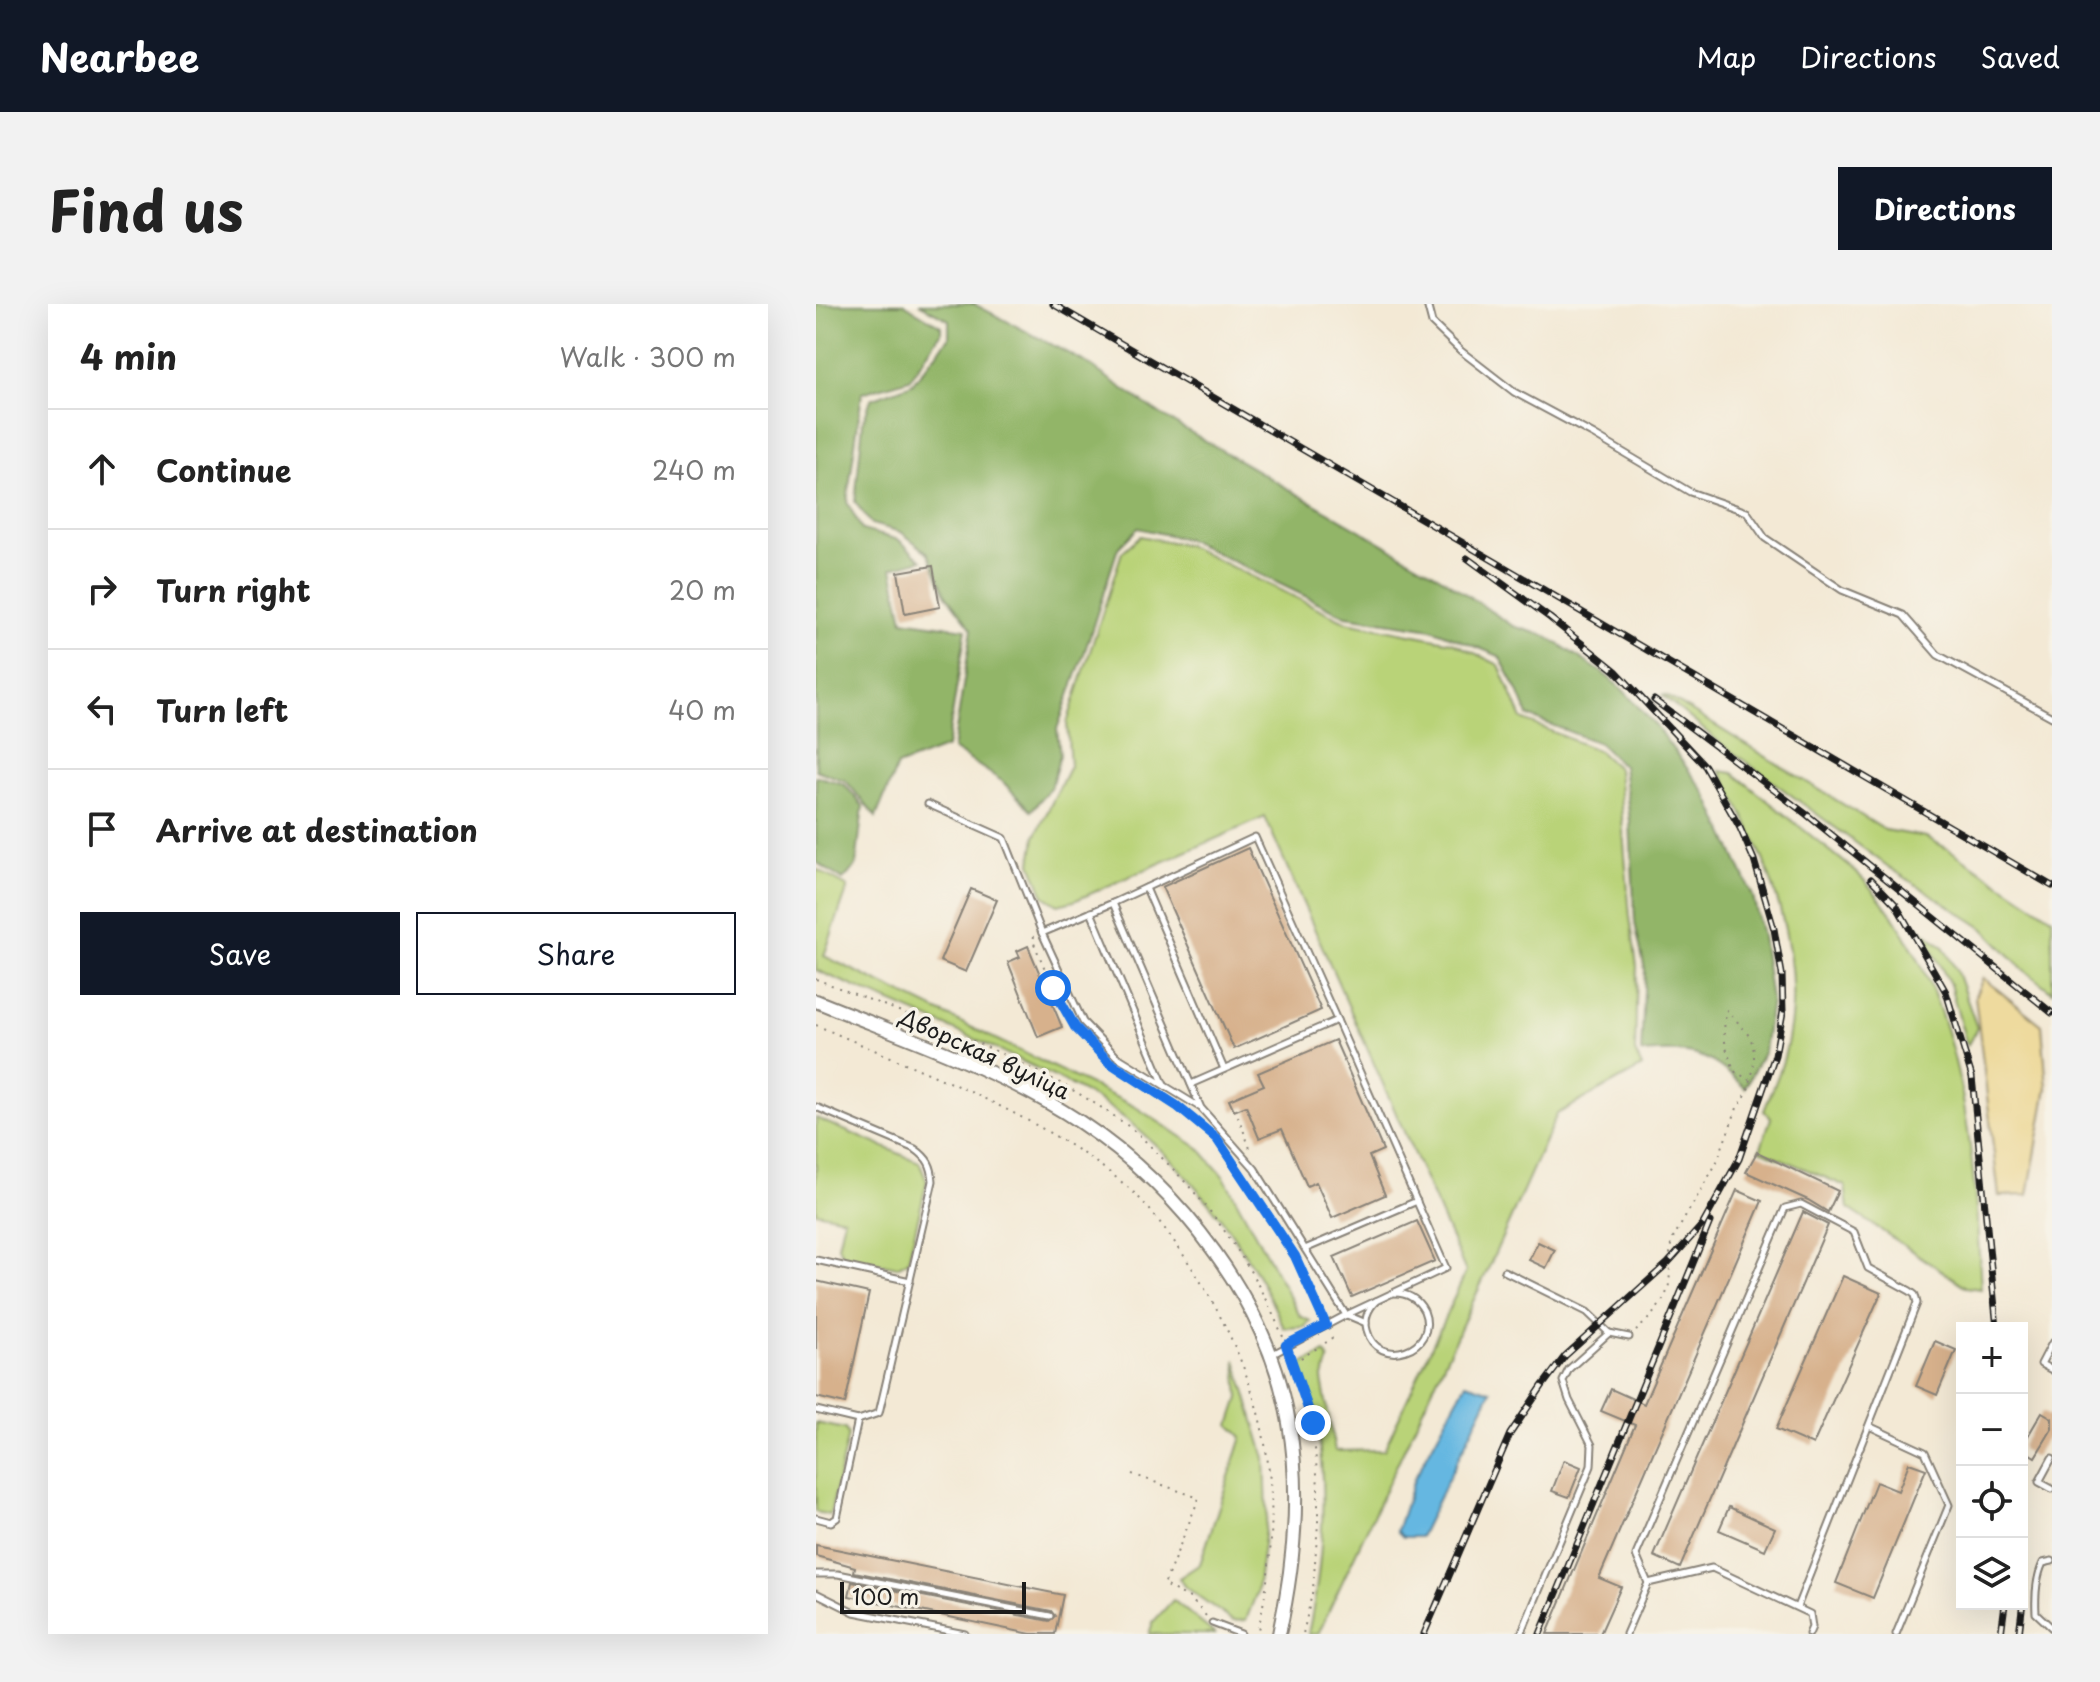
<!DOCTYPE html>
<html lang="en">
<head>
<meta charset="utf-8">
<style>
	body { margin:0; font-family:"Playpen Sans",sans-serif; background:#f2f2f2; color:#222 }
	.controls { position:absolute; right:24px; bottom:24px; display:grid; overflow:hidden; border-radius:0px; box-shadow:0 8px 32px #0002 }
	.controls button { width:72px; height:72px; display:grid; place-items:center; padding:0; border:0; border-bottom:2px solid #e0e0e0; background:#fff; color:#222; font:40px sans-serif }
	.scale { position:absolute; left:24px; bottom:20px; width:186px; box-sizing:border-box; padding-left:8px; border:4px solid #1c1c1c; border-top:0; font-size:22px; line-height:28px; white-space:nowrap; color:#1c1c1c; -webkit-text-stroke:6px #f7f3e8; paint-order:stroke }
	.stop { position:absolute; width:24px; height:24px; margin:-18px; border:6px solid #1a73e8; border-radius:50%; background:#fff }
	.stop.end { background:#1a73e8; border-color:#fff; box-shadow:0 2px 8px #0008 }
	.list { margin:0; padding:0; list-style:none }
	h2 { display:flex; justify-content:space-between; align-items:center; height:104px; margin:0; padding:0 32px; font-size:34px }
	h2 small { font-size:26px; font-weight:400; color:#767676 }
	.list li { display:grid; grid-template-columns:52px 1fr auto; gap:24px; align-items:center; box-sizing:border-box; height:120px; padding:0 32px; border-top:2px solid #e0e0e0 }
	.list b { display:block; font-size:30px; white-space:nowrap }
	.list em { font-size:26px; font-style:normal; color:#767676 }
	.actions { display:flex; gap:16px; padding:24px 32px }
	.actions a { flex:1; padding:18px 0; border:2px solid #111827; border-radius:0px; text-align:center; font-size:28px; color:#111827 }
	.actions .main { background:#111827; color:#fff }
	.icon { flex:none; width:44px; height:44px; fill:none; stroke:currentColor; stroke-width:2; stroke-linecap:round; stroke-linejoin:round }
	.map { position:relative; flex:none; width:1236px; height:1330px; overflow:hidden; border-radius:0px }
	header { display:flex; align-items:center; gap:48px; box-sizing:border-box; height:112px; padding:0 40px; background:#111827; color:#fff }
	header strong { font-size:38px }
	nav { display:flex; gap:44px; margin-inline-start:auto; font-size:28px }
	.intro { display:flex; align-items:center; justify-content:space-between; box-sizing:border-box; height:192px; padding:0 48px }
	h1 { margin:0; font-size:56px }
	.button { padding:20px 36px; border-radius:0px; background:#111827; color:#fff; font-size:28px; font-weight:700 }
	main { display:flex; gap:48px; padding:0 48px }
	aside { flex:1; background:#fff; border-radius:0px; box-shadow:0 8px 32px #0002 }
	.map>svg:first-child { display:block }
	.green { fill:#b9d378; stroke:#6a784a; stroke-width:2 }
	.forest { fill:#92b568; stroke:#576842; stroke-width:2 }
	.sand { fill:#eeda9e; stroke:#857b5d; stroke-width:2 }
	.water { fill:#65b7e1; stroke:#406a7e; stroke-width:2 }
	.building { fill:#d7b18c }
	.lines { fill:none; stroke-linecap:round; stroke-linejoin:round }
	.service-casing { stroke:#888278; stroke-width:9 }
	.tertiary-casing { stroke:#888278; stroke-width:16 }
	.path { stroke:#888278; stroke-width:2; stroke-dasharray:2 6; stroke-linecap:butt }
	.service { stroke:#fff; stroke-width:5 }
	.tertiary { stroke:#fff; stroke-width:12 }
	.rail-casing { stroke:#1c1c1c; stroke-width:7 }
	.rail { stroke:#f7f3e8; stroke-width:4; stroke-dasharray:12; stroke-linecap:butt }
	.route { stroke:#1a73e8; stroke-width:10 }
	.labels { text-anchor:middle; stroke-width:7; stroke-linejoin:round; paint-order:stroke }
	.street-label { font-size:22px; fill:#1c1c1c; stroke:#f7f3e8 }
</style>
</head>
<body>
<header>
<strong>Nearbee</strong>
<nav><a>Map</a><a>Directions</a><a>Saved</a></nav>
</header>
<div class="intro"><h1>Find us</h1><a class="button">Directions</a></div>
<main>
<aside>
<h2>4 min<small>Walk · 300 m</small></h2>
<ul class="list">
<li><svg class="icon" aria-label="ahead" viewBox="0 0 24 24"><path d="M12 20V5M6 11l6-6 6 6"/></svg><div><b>Continue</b></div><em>240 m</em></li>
<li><svg class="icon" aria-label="right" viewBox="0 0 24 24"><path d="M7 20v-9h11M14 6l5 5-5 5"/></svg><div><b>Turn right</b></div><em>20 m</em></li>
<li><svg class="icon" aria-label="left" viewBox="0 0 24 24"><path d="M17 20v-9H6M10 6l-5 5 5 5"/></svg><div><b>Turn left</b></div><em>40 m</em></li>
<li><svg class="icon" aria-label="arrive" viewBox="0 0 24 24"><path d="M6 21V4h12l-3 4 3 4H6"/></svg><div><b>Arrive at destination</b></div></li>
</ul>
<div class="actions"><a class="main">Save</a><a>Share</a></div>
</aside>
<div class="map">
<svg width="1236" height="1330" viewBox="0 0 1236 1330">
	<rect width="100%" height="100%" fill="#f7f3e8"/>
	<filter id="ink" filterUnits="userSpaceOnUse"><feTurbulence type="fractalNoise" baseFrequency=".0125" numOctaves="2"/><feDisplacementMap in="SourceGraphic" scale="16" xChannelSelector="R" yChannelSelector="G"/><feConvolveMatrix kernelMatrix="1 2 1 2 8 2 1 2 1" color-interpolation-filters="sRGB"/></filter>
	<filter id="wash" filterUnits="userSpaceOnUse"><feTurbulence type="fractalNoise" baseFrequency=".006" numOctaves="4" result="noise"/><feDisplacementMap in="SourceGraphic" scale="32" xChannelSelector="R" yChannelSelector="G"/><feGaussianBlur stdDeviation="1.8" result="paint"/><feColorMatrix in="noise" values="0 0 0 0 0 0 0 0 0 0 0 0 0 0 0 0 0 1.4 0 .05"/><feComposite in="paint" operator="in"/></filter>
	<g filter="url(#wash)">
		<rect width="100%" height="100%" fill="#f3e9d5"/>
		<!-- green -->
		<g class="green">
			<path d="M324 232 370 241 531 318 636 338 683 361 706 415 783 447 802 465 814 613 821 662 819 748 826 763 741 810 673 963 502 1330H492C507 1261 511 1190 501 1120 498 1100 489 1080 484 1061L509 1049 513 1056 506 1076 519 1147 568 1146 650 968 449 513 258 597 242 601 228 592 215 559 219 533 254 462 251 419 306 248Z"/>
			<path d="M846 391 851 392 1069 526 1110 533 1134 546 1236 614V688L1207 665 1167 624 1074 564 903 438Z"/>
			<path d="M904 467 917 469C946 492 974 515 1003 538 1018 550 1036 563 1049 577 1150 689 1157 843 1165 985L1150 983 1032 904 1029 882 944 846 955 814 948 807C955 788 965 768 969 749 994 653 951 550 904 467Z"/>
			<path d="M0 565 32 583 8 652 318 802 383 844 408 873 484 1012 494 1017 489 1023 468 1024C433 945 384 877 317 821 287 795 247 777 212 760 143 726 71 697 0 666Z"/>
			<path d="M1104 624 1128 644 1141 668 1161 724 1151 742 1134 680Z"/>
			<path d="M0 814 103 858 111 877 92 957 81 963 28 952 22 942 28 914 0 908Z"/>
			<path d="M420 1056 449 1154 451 1209 441 1288 430 1316 417 1317 368 1282 363 1274 384 1260 426 1133 414 1121 423 1094Z"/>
			<path d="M0 1119 29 1125 32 1131 14 1211 0 1208Z"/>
			<path d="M357 1296 399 1330H333L337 1318Z"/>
		</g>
		<!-- forest -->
		<g class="forest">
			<path d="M0 0H88L125 22V29L94 75 46 89 31 198 46 226 83 236 106 256 76 264 87 316 150 325 131 443 81 462 60 513 30 477 0 466Z"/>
			<path d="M103 0H158L269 58 345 111 623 272 697 322 730 332 787 369 807 386 839 421 891 491 937 592 946 632 955 696 948 747 929 784C891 748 877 745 825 749L829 666 819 619 814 517 807 462 783 439 712 412 702 387 683 352 616 325 530 312 373 236 322 224 302 244 268 350 241 425 244 451 235 483 215 507 186 477 137 445 156 325 130 291 112 249 85 228 55 220 39 198 47 118 55 95 96 80 133 34V16Z"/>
			<path d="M0 472 28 480 47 502 40 562 27 576 0 558Z"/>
		</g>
		<!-- sand -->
		<path class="sand" d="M1167 674 1226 721 1231 784 1212 891 1183 892 1159 692Z"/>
		<!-- water -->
		<path class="water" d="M650 1079 675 1087 604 1233H587L581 1227 598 1175Z"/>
		<g id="blocks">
			<!-- building -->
			<g class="building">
				<path d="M117 262 124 303 89 310 82 268Z"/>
				<path d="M432 544 505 706 418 745 346 583Z"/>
				<path d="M155 585 181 596 150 668 124 657Z"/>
				<path d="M212 642 246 723 222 733 192 658 204 653 201 647Z"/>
				<path d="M519 736 567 846 553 852 569 891 516 914 500 878 491 882 466 825 443 834 430 802 418 807 413 796 448 781 442 769Z"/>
				<path d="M941 848 1022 887 1012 908 992 896 930 868Z"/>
				<path d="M921 886 946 897 783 1274 805 1283 784 1330H731L819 1121 785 1107 795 1085 828 1100Z"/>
				<path d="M987 908 1012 921 864 1264 838 1252Z"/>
				<path d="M601 917 619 957 536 993 518 953Z"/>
				<path d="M722 938 739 946 730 964 713 956Z"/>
				<path d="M1027 972 1065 989 997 1141 960 1125Z"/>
				<path d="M0 977 53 989 29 1100 0 1093Z"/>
				<path d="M1119 1037 1140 1046 1121 1091 1100 1082Z"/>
				<path d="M1226 1108 1236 1114V1125L1219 1153 1206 1145V1142Z"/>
				<path d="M748 1156 765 1163 753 1193 736 1187Z"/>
				<path d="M1093 1159 1110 1165 1057 1294 1020 1279 1060 1178 1082 1187Z"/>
				<path d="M913 1203 959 1224 949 1246 903 1226Z"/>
				<path d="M0 1241 247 1291 239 1330H215L33 1292 36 1278 233 1317 239 1312 235 1307 38 1268 39 1263 0 1252Z"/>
			</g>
		</g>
	</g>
	<g filter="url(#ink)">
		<use href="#blocks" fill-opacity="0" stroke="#888278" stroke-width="2"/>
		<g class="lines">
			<!-- service casing -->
			<g class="service-casing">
				<g id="service">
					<path d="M611 0 616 19 645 47 698 88 778 131 874 188 931 208 949 234 1026 286 1087 311 1122 351 1236 413"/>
					<path d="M112 500 188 534 226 629"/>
					<path d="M330 584 408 765"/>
					<path d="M297 599 439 533 521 716"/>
					<path d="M275 608 348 781"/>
					<path d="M375 780 521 716 630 964 530 1011"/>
					<path d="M0 803 99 845C112 854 116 862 117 877L63 1109 42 1116 21 1214 15 1218 0 1214"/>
					<path d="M385 804 297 599 226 629 267 718 300 752 385 804 439 865 530 1011 455 1051"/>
					<path d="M489 945 601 897"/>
					<path d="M0 956 94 977"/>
					<path d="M688 967 771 1008 793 1029 753 1065 747 1077 753 1096 776 1141 775 1162 705 1330"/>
					<path d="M560 997C552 1005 548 1015 551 1026 561 1067 624 1046 608 1007 602 995 591 989 578 989"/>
					<path d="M531 1011 550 1019"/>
					<path d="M793 1029 813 1033"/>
					<path d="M1236 1039 1225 1060 1236 1066"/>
					<path d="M0 1106 42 1116"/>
					<path d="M1053 1122 1109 1148 1133 1201 1080 1330"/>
					<path d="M1236 1154 1223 1178 1236 1185"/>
					<path d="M1236 1257 1227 1259C1220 1274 1219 1292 1220 1309L1236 1324"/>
					<path d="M0 1270H22L234 1312"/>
					<path d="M832 1279 896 1264 994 1310 996 1323 993 1330"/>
					<path d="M0 1289 38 1308 149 1330"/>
					<path d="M396 1319 425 1330"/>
					<path d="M810 1330 832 1279 820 1251 969 904 985 900 1038 928 1052 964 1094 987 1099 991 1101 999 981 1303"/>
				</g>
			</g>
			<!-- tertiary casing -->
			<g class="tertiary-casing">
				<path id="tertiary" d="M0 697C88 733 184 765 264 818 365 885 453 998 473 1119 485 1188 478 1262 463 1330"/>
			</g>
			<!-- path -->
			<g class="path">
				<path d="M218 632 217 637 237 684 257 720"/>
				<path d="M0 675C106 717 219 754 312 822 323 830 333 841 343 851 400 906 437 963 468 1035"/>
				<path d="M0 721C104 767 229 811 315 886 336 905 362 942 378 967 452 1084 473 1194 441 1330"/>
				<path d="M341 789 361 802 394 829"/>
				<path d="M422 812 435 847"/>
				<path d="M411 848 479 952 506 1012"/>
				<path d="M820 1027C833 1015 850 998 853 980 855 965 852 952 856 936L900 860 921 804C934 791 943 754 935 736 930 725 918 715 911 706 905 731 909 746 920 769L934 775"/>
				<path d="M509 1039 516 1035 513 1029"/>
				<path d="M475 1052 497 1119 502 1183V1219L497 1285 487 1330"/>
				<path d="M478 1058 503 1043"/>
				<path d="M316 1170 383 1194 348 1281 374 1294 390 1312"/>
			</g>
			<!-- service -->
			<use href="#service" class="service"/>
			<!-- tertiary -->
			<use href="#tertiary" class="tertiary"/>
			<!-- rail casing -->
			<g class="rail-casing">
				<g id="rail">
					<path d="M237 0 1236 582"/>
					<path d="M838 396 990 510 1236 709"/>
					<path d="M1055 575 1080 601 1130 688 1156 773 1181 1024"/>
					<path d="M608 1330 694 1130 727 1081 749 1052 852 959 887 920 923 855 959 751 967 708 966 670 958 625 938 556 924 524 889 462 800 367 734 314 651 254"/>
					<path d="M724 1330 894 918"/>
					<path d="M1185 1330 1189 1300"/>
					<path d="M1203 1330 1207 1297 1206 1233"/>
				</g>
			</g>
			<!-- rail -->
			<use href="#rail" class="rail"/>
		</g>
	</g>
	<g class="lines" filter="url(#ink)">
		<!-- route -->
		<path class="route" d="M237 684 259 723 293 758 361 802 401 835 479 952 510 1021 470 1041 497 1119"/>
	</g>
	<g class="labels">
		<!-- street labels -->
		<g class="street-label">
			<text transform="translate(169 750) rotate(25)" y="8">Дворская вуліца</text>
		</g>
	</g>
</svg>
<div class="controls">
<button>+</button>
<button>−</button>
<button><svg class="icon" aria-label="locate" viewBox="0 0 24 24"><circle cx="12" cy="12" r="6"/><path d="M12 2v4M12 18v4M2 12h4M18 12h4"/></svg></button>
<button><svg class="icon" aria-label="layers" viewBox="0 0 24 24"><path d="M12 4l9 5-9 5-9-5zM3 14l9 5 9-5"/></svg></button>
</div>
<div class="scale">100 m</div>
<div class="stop" style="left:237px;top:684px"></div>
<div class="stop end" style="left:497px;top:1119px"></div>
</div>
</main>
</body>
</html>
